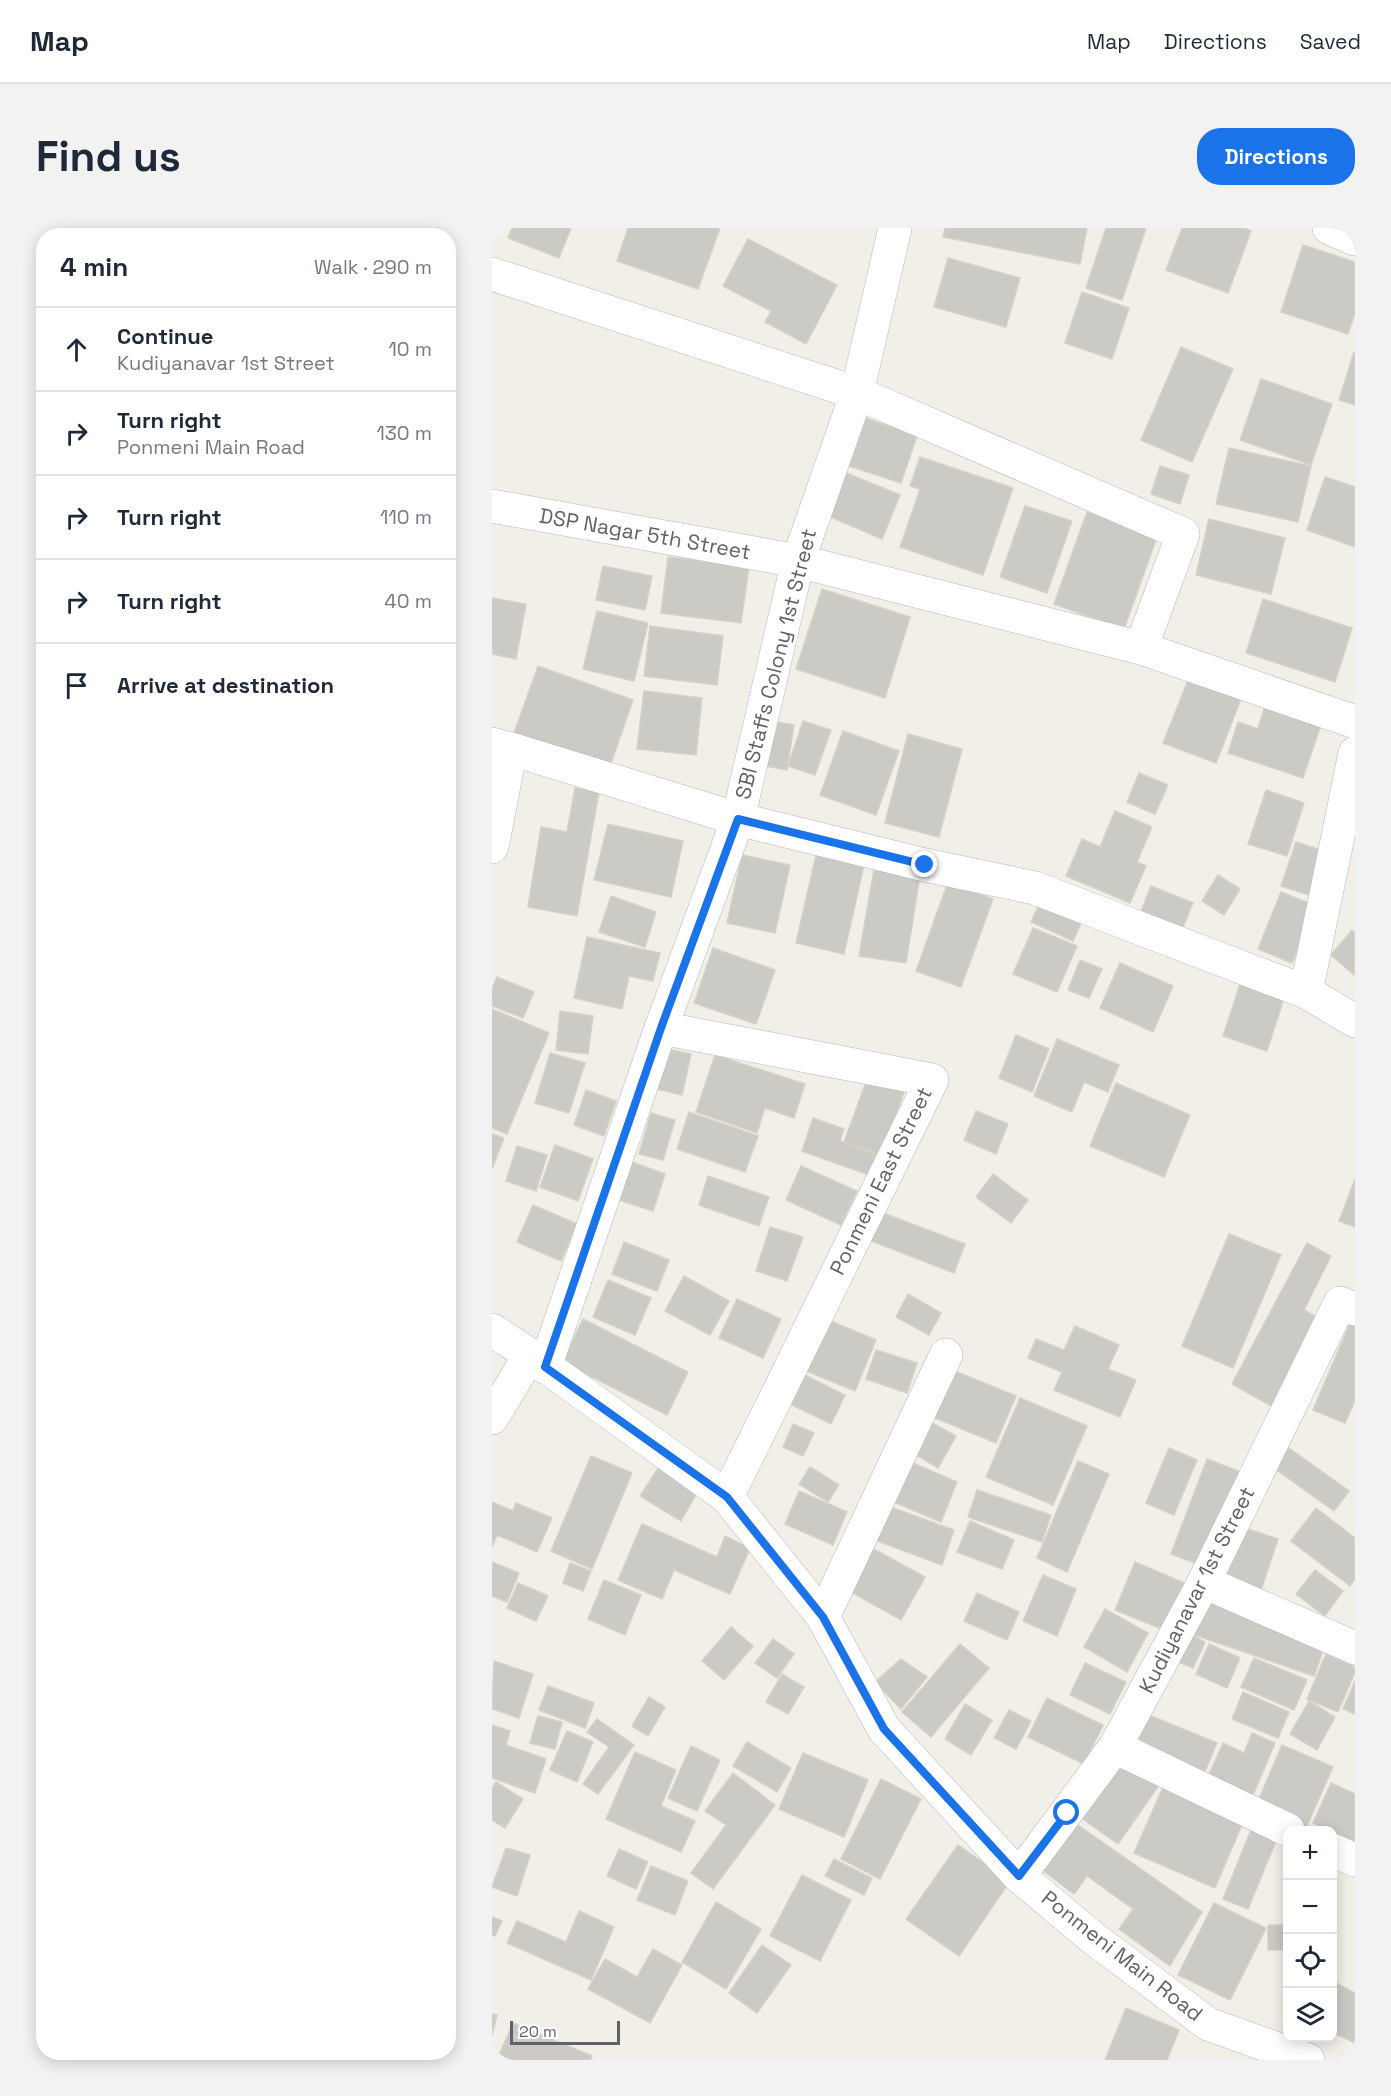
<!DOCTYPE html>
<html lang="en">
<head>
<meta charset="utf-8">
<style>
	body { margin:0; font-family:"Space Grotesk",sans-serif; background:#f2f2f3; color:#1f2937 }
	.controls { position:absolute; right:18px; bottom:18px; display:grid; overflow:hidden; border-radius:12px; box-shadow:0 3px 15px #0003 }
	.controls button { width:54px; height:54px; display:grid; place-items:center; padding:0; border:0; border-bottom:2px solid #e0e1e3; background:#fff; color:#1f2937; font:30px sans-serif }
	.scale { position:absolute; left:18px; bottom:15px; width:110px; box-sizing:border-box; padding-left:6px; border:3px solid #5f6368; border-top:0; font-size:16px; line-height:21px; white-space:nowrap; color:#5f6368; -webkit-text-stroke:4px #fff; paint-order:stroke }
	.stop { position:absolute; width:18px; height:18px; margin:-14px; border:4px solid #1a73e8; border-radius:50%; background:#fff }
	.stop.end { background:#1a73e8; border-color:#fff; box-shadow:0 2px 6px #0008 }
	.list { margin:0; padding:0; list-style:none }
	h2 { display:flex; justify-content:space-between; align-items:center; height:78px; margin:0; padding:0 24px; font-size:26px }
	h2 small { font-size:20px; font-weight:400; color:#747a83 }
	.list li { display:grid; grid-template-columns:39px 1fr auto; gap:18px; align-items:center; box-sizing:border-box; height:84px; padding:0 24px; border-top:2px solid #e0e1e3 }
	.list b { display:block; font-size:22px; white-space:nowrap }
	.list p { margin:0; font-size:20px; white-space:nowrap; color:#747a83 }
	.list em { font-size:20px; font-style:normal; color:#747a83 }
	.icon { flex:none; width:33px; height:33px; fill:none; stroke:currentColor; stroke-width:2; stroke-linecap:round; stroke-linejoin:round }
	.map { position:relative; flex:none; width:863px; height:1832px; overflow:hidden; border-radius:24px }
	header { display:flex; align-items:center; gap:36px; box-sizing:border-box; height:84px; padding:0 30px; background:#fff; border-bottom:2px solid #e0e1e3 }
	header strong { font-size:28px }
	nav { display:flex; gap:33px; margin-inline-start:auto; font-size:21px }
	.intro { display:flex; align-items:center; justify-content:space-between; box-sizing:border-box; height:144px; padding:0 36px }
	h1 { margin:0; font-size:42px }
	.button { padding:15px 27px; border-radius:24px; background:#1a73e8; color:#fff; font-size:21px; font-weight:700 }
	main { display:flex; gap:36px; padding:0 36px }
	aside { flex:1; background:#fff; border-radius:24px; box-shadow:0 3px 15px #0003 }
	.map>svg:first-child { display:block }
	.building { fill:#cccac5; stroke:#d6d1c6; stroke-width:1.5 }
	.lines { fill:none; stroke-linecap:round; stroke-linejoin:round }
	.minor-casing { stroke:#b5b8bc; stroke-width:34 }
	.minor { stroke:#fff; stroke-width:33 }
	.route { stroke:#1a73e8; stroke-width:8 }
	.labels { text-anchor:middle; stroke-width:6; stroke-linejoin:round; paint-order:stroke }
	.street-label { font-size:21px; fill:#5f6368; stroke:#fff }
</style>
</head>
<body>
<header>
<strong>Map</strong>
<nav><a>Map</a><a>Directions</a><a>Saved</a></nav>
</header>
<div class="intro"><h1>Find us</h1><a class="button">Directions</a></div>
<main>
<aside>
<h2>4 min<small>Walk · 290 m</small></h2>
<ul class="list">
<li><svg class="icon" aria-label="ahead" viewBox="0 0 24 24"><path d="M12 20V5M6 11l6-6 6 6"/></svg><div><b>Continue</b><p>Kudiyanavar 1st Street</p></div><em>10 m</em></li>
<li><svg class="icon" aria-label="right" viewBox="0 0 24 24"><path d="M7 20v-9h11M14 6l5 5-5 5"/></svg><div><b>Turn right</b><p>Ponmeni Main Road</p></div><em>130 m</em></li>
<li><svg class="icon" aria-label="right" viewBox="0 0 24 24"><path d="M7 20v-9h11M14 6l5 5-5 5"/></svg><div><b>Turn right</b></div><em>110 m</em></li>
<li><svg class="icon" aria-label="right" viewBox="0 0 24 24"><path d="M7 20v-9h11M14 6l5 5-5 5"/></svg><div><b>Turn right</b></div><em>40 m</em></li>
<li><svg class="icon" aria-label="arrive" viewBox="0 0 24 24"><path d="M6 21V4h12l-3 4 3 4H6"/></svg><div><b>Arrive at destination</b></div></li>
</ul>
</aside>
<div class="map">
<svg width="863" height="1832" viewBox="0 0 863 1832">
	<rect width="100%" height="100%" fill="#f1efe8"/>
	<!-- building -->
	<g class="building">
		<path d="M20 0H79L67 30 16 10Z"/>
		<path d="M136 0H228L206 61 125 33Z"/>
		<path d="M453 0H595L588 36 451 9Z"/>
		<path d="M614 0H654L630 72 594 60Z"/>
		<path d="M690 0H752L759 3 736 65 674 42Z"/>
		<path d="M256 11 345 57 314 116 273 94 279 83 231 58Z"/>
		<path d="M811 17 863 34V85L856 106 789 84Z"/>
		<path d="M456 30 528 50 514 99 442 79Z"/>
		<path d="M590 64 637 80 620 131 573 115Z"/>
		<path d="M689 119 741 141 700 234 649 212Z"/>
		<path d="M862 124H863V177L847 172Z"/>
		<path d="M769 151 840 176 819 237 748 212Z"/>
		<path d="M374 190 425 208 409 255 357 238Z"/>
		<path d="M737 220 819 238 806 294 724 276Z"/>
		<path d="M428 229 521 260 491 347 408 319 428 261 418 258Z"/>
		<path d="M668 238 697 247 688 276 659 266Z"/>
		<path d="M352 244 408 267 390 311 334 287Z"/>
		<path d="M833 249 863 259V319L815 302Z"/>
		<path d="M533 278 580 293 555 365 508 349Z"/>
		<path d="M595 284 665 309 632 401 562 376Z"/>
		<path d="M717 291 793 310 779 366 704 347Z"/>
		<path d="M176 329 257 339 249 395 169 385Z"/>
		<path d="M111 338 160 348 153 382 104 372Z"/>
		<path d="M330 361 418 389 393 470 304 441Z"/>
		<path d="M0 370 34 376 24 431 0 426Z"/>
		<path d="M771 371 860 400 843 454 754 425Z"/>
		<path d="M105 383 156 395 142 453 91 441Z"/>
		<path d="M158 398 231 408 225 457 152 448Z"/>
		<path d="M46 438 141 472 116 544 20 511Z"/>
		<path d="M699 445 751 466 724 535 671 515Z"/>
		<path d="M152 463 210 470 204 527 145 521Z"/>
		<path d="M773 478 829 497 811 550 736 525 746 494 766 501Z"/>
		<path d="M279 493 302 497 295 542 272 538Z"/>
		<path d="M311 493 339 502 323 547 296 538Z"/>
		<path d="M351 503 407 523 384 587 328 567Z"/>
		<path d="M416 506 470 521 447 609 393 595Z"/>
		<path d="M647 545 676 557 663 586 635 574Z"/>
		<path d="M83 560 107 564 85 688 36 679 49 599 75 604Z"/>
		<path d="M774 562 812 575 795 628 756 616Z"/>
		<path d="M623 583 660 599 645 634 654 638 638 675 574 648 590 611 608 619Z"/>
		<path d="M116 596 191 613 179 669 102 652Z"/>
		<path d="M804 614 832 623 817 667 789 658Z"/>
		<path d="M326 618 374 628 352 726 304 715Z"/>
		<path d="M250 627 298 637 283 705 235 695Z"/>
		<path d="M382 641 428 648 414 735 367 728Z"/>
		<path d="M726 647 748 661 732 687 710 673Z"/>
		<path d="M456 654 501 671 469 759 424 743Z"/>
		<path d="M659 658 701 675 687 709 645 693Z"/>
		<path d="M789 664 824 678 800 735 766 721Z"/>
		<path d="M119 668 164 684 153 719 107 704Z"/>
		<path d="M550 670 592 689 581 713 539 694Z"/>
		<path d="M541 700 585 718 565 764 521 746Z"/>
		<path d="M860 702 863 705 862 747 839 727Z"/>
		<path d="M95 709 168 725 161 753 137 748 130 781 82 770Z"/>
		<path d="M221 720 283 742 264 796 202 775Z"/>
		<path d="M588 732 610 741 597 770 576 762Z"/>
		<path d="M628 735 681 758 661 804 608 780Z"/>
		<path d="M751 747 795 761 775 823 731 808Z"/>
		<path d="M5 749 42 764 31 790 0 778V761Z"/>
		<path d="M0 781 57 805 15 906 0 900Z"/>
		<path d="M68 783 101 788 96 826 64 822Z"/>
		<path d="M524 807 557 821 540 864 507 850Z"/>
		<path d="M565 811 627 837 616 864 592 854 580 884 542 868Z"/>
		<path d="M175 821 199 826 190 867 165 861Z"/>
		<path d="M58 825 93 835 77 885 43 875Z"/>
		<path d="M223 827 313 856 302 890 273 880 265 905 204 884Z"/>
		<path d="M377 846 414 859 389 927 352 914Z"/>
		<path d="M624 855 698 887 672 949 598 918Z"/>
		<path d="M94 862 124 873 112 908 82 897Z"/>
		<path d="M484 883 516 896 504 926 472 912Z"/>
		<path d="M197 884 266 908 253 944 185 921Z"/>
		<path d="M159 885 183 892 171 932 147 926Z"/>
		<path d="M321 890 352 901 348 913 384 926 377 947 310 923Z"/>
		<path d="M0 906 12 910 0 941Z"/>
		<path d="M63 917 101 931 86 973 48 959Z"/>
		<path d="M25 918 55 927 44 963 14 953Z"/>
		<path d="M140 934 173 946 161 983 127 972Z"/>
		<path d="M309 938 365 963 349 997 294 972Z"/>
		<path d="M501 946 536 972 519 995 484 969Z"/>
		<path d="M216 948 277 969 267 998 207 977Z"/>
		<path d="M863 951V999L847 993Z"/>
		<path d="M41 977 85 996 69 1033 25 1014Z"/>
		<path d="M383 982 473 1016 462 1045 372 1010Z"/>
		<path d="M278 999 311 1009 295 1053 264 1043Z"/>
		<path d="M737 1006 789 1027 741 1140 690 1118Z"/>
		<path d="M132 1014 177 1032 165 1063 120 1046Z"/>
		<path d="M815 1015 839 1028 812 1082 830 1092 783 1180 740 1156Z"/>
		<path d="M192 1048 237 1073 218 1107 173 1083Z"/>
		<path d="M116 1052 159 1070 143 1107 101 1089Z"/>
		<path d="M416 1066 449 1085 437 1107 404 1089Z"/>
		<path d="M245 1071 289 1091 271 1130 227 1110Z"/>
		<path d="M861 1088 863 1089V1172L853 1195 821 1182Z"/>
		<path d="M329 1089 384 1112 363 1163 307 1140Z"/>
		<path d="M91 1091 196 1144 175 1187 70 1134Z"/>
		<path d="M583 1098 627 1117 616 1141 644 1152 628 1189 562 1162 570 1144 536 1130 544 1111 572 1122Z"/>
		<path d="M384 1122 425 1135 415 1165 374 1151Z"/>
		<path d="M455 1140 524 1168 504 1215 436 1187Z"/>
		<path d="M305 1143 353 1167 339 1196 290 1172Z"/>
		<path d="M528 1170 595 1198 561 1277 494 1249Z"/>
		<path d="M431 1190 464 1208 446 1240 414 1221Z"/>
		<path d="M301 1196 322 1205 311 1228 291 1219Z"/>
		<path d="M677 1220 705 1232 682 1287 654 1275Z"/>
		<path d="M797 1220 857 1263 842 1283 782 1240Z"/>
		<path d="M99 1228 140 1245 100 1341 59 1323Z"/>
		<path d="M715 1231 749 1244 714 1339 679 1326Z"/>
		<path d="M414 1232 465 1254 449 1294 397 1272Z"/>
		<path d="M586 1233 617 1246 575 1344 545 1330Z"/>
		<path d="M167 1239 206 1263 189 1293 148 1268Z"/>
		<path d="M318 1239 347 1257 336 1274 307 1256Z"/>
		<path d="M485 1262 559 1287 550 1314 476 1289Z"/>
		<path d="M307 1263 355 1284 341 1317 293 1296Z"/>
		<path d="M0 1274 21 1283 24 1275 60 1290 45 1324 5 1307 0 1319Z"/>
		<path d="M393 1277 462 1302 450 1337 380 1311Z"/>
		<path d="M824 1280 863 1310V1351L858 1358 799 1313Z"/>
		<path d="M478 1293 522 1312 510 1341 465 1324Z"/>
		<path d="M150 1296 225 1329 233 1308 258 1320 238 1366 182 1342 170 1371 126 1352Z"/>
		<path d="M744 1297 786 1311 769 1362 727 1347Z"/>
		<path d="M380 1320 433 1349 409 1392 357 1363Z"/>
		<path d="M0 1334 27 1345 15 1374 0 1368Z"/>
		<path d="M643 1334 692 1355 672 1402 623 1382Z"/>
		<path d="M78 1335 99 1343 91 1363 71 1355Z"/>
		<path d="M823 1342 851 1363 833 1388 804 1366Z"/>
		<path d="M551 1347 584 1361 565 1408 531 1393Z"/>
		<path d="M112 1352 149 1367 133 1407 96 1391Z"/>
		<path d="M26 1355 56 1368 44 1393 15 1380Z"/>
		<path d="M485 1365 527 1384 515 1412 472 1393Z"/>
		<path d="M710 1366 836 1409 822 1448 697 1405Z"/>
		<path d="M613 1381 656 1405 635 1444 592 1419Z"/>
		<path d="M239 1399 261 1418 232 1452 210 1433Z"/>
		<path d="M694 1404 713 1414 701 1440 682 1432Z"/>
		<path d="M281 1411 302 1426 285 1450 263 1435Z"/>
		<path d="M468 1416 497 1440 439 1509 410 1484Z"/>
		<path d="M717 1416 748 1430 735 1460 704 1446Z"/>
		<path d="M834 1426 863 1439V1444L846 1484 815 1471Z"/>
		<path d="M762 1430 815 1452 802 1482 749 1459Z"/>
		<path d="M409 1431 435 1449 409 1481 383 1454Z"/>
		<path d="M2 1433 41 1446 27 1490 0 1481Z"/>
		<path d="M593 1435 634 1454 618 1486 578 1467Z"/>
		<path d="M290 1446 312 1459 296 1486 274 1474Z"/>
		<path d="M863 1453V1486L851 1481Z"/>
		<path d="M56 1458 102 1475 93 1500 47 1482Z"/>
		<path d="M751 1464 797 1484 786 1510 740 1491Z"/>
		<path d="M157 1469 173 1479 156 1508 140 1498Z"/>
		<path d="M555 1470 611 1497 592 1536 536 1509Z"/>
		<path d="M817 1473 843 1489 825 1522 798 1506Z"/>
		<path d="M473 1476 500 1492 479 1527 453 1511Z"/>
		<path d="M517 1482 539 1493 524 1521 502 1510Z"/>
		<path d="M647 1483 725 1515 711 1548 634 1515Z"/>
		<path d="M46 1488 70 1494 63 1521 38 1515Z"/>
		<path d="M105 1491 142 1517 106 1566 91 1556 117 1519 95 1504Z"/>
		<path d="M0 1497 18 1503 14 1517 54 1531 43 1565 0 1550Z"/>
		<path d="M75 1503 101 1514 85 1554 58 1542Z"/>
		<path d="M760 1505 783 1515 759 1572 714 1553 731 1515 752 1525Z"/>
		<path d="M255 1514 299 1540 285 1564 241 1538Z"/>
		<path d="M790 1517 841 1539 814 1600 764 1578Z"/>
		<path d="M199 1518 228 1532 205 1583 176 1570Z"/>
		<path d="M143 1524 184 1542 169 1578 203 1593 189 1624 114 1591Z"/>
		<path d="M311 1525 376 1552 352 1609 287 1581Z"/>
		<path d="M634 1529 670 1553 626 1616 591 1591Z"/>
		<path d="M241 1545 283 1577 221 1661 199 1645 234 1597 213 1583Z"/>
		<path d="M389 1551 429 1571 388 1651 349 1631Z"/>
		<path d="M4 1554 31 1571 13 1600 0 1592V1560Z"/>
		<path d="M839 1555 863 1566V1614L821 1595Z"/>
		<path d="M672 1557 752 1592 723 1660 642 1625Z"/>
		<path d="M579 1592 710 1684 678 1738 627 1701 641 1681 595 1648 582 1666 545 1638Z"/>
		<path d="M759 1602 784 1613 756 1681 731 1671Z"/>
		<path d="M466 1617 518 1653 467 1728 414 1691Z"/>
		<path d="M14 1620 38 1627 25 1668 0 1659Z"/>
		<path d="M127 1621 156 1634 144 1661 115 1648Z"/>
		<path d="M342 1631 380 1650 372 1667 333 1648Z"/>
		<path d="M159 1638 196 1653 183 1687 145 1672Z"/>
		<path d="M310 1647 359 1672 328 1733 278 1708Z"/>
		<path d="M224 1674 269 1701 234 1761 190 1734Z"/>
		<path d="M722 1675 774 1700 738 1772 686 1747Z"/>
		<path d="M87 1683 122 1699 99 1752 15 1715 25 1693 74 1714Z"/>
		<path d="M0 1689 10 1693 3 1708 0 1707Z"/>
		<rect x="776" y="1697" width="20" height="25"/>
		<path d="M270 1717 299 1737 265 1785 237 1765Z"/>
		<path d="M161 1721 190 1737 158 1795 96 1761 113 1731 145 1749Z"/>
		<path d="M840 1753 863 1765V1815L840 1804Z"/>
		<path d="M634 1780 687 1802 675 1832H613Z"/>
		<path d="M0 1786 5 1787 0 1807Z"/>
		<path d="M21 1795 100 1828 98 1832H5Z"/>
	</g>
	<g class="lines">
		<!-- minor casing -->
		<g class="minor-casing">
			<g id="minor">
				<path d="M837 0 863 11"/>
				<path d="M0 46 365 165 691 306 649 420 863 494"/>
				<path d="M0 278 306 333 649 420"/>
				<path d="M0 516 19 521 0 619"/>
				<path d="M19 521 246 591 433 637 543 660 814 764"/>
				<path d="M863 525 814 764 863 793"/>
				<path d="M169 800 440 852 235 1269"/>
				<path d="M0 1102 38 1127 235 1269 331 1389 392 1501 527 1648 601 1710 716 1796 816 1832"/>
				<path d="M53 1139 169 800 246 591 306 333 365 165 403 0"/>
				<path d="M0 1190 38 1127"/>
				<path d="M712 1354 863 1420"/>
				<path d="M331 1389 454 1127"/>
				<path d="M623 1519 796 1602"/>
				<path d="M840 1622 863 1632"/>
				<path d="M527 1648 623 1519 712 1354 848 1075 863 1081"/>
			</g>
		</g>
		<!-- minor -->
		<use href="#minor" class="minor"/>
	</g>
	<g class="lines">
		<!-- route -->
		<path class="route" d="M433 637 246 591 169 800 53 1139 235 1269 331 1389 392 1501 527 1648 575 1585"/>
	</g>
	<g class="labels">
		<!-- street labels -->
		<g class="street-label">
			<text transform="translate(153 306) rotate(10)" y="7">DSP Nagar 5th Street</text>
			<text transform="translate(284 436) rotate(-76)" y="7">SBI Staffs Colony 1st Street</text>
			<text transform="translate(389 953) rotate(-64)" y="7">Ponmeni East Street</text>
			<text transform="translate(705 1362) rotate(-63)" y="7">Kudiyanavar 1st Street</text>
			<text transform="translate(630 1728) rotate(38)" y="7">Ponmeni Main Road</text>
		</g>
	</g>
</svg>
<div class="controls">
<button>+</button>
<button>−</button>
<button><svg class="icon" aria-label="locate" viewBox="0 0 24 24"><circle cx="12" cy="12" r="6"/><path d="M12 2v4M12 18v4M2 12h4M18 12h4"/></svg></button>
<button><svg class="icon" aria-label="layers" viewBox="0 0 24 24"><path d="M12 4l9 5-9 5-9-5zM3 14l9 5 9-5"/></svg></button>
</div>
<div class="scale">20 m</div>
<div class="stop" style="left:575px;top:1585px"></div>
<div class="stop end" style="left:433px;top:637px"></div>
</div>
</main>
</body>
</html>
